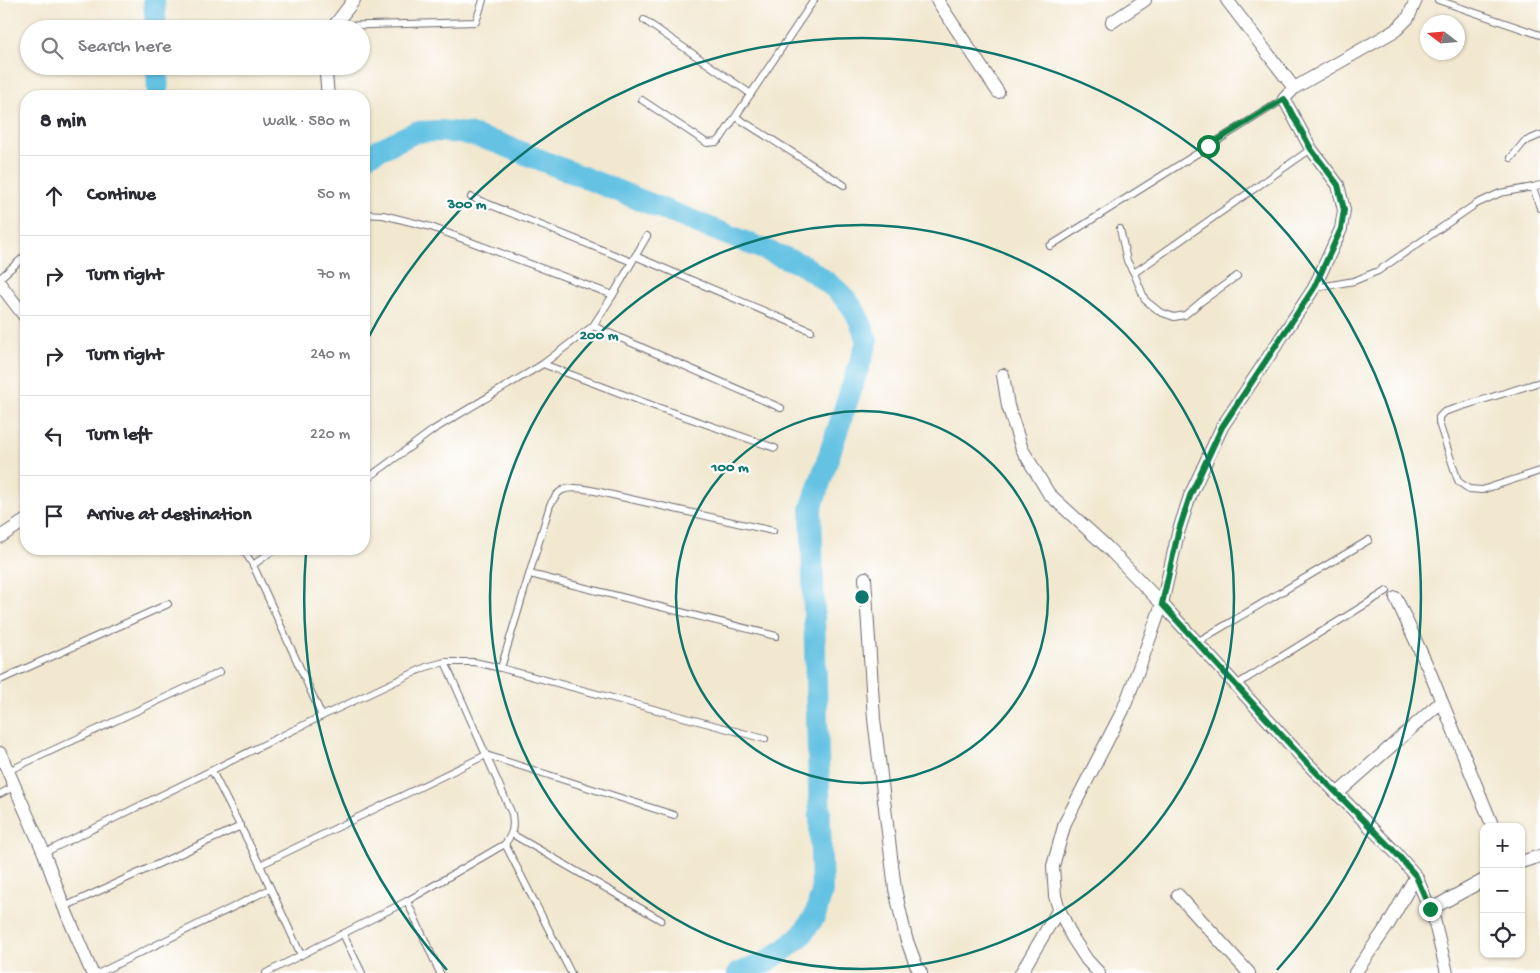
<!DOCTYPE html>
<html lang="en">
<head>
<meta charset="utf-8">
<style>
	body { margin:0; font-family:"Gochi Hand",sans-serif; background:#f2f2f3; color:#2b2b33 }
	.controls { position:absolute; right:15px; bottom:15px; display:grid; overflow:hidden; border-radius:10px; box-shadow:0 1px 4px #0004 }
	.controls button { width:45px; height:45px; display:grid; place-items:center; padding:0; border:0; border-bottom:1px solid #e1e1e2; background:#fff; color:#2b2b33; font:25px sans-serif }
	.compass { position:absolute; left:1420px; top:15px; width:45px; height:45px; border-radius:50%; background:#fff; box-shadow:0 1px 4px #0004; rotate:286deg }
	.stop { position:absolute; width:15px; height:15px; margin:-11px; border:4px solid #0b8043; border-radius:50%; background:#fff }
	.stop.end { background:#0b8043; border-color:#fff; box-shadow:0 1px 5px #0008 }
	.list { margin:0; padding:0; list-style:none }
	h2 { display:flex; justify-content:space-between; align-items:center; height:65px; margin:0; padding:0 20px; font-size:21px }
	h2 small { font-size:16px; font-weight:400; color:#7c7c81 }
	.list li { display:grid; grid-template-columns:32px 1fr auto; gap:15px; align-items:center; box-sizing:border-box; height:80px; padding:0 20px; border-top:1px solid #e1e1e2 }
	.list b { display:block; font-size:19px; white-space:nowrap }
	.list em { font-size:16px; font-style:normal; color:#7c7c81 }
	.icon { flex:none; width:28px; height:28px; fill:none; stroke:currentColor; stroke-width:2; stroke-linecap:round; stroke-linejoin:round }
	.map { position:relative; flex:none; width:1540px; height:973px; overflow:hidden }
	.search { position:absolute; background:#fff; box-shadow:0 1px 4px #0004; left:20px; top:20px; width:350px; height:55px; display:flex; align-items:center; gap:12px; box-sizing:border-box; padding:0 18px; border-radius:28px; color:#7c7c81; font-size:19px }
	.panel { position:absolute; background:#fff; box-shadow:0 1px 4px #0004; left:20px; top:90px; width:350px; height:465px; border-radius:20px }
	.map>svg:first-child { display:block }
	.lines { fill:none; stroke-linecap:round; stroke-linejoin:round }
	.river { stroke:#65c2e3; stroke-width:22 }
	.lane-casing { stroke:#6b676f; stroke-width:8 }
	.street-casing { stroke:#6b676f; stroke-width:14 }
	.lane { stroke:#fff; stroke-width:6 }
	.street { stroke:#fff; stroke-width:12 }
	.route { stroke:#0b8043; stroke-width:6 }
	.ring { fill:none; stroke:#0f766e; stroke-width:2.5 }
	.centre { fill:#0f766e; stroke:#fff; stroke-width:2.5 }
	.ring-label { font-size:15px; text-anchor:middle; font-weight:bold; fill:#0f766e; stroke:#fff; stroke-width:4.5; stroke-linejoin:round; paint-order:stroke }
</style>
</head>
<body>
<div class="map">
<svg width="1540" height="973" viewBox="0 0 1540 973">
	<rect width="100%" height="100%" fill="#fff"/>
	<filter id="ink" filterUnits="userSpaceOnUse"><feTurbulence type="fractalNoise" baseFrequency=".02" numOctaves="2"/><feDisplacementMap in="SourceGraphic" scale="10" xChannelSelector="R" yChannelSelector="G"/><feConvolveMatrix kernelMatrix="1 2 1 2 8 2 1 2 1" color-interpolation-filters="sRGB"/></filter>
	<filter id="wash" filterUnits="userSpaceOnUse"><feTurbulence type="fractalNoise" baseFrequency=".0096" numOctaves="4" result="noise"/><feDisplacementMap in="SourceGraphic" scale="20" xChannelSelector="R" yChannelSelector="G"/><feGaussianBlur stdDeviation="1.12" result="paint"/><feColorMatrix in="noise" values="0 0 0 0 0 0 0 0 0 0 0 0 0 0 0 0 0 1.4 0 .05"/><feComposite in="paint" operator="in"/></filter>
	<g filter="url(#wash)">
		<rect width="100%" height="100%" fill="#f2e8d0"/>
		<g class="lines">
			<!-- river -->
			<g class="river">
				<path d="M154 0 156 29"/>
				<path d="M157 66 158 96"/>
				<path d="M364 157 416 132 441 131 468 134 498 143 803 265C824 280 849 295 859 320 863 327 865 335 867 342L811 509 822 892 815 916 801 936 784 950 763 964 738 973"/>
			</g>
		</g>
	</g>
	<g filter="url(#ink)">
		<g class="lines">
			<!-- lane casing -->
			<g class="lane-casing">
				<g id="lane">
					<path d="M1438 0 1540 35"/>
					<path d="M644 20 751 94"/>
					<path d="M334 26 476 22 483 0"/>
					<path d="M642 100 707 143 717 142 721 138 814 0"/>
					<path d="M736 117 844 185"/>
					<path d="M1511 158 1524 142 1540 135"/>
					<path d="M1540 185 1533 187 1540 208"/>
					<path d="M471 197 632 262"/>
					<path d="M364 214 383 215 431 227 613 295"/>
					<path d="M1120 229 1127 261 1134 273 1311 149"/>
					<path d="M1050 246 1284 99"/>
					<path d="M635 256 811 331"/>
					<path d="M1134 273 1145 300 1160 312 1174 317 1185 315 1202 301 1237 276"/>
					<path d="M0 278 26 255"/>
					<path d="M1314 288 1354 281 1378 271 1476 204 1500 193 1533 187"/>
					<path d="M593 326 781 408"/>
					<path d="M543 364 654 406 775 448"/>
					<path d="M1540 382 1444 412 1439 417V423L1457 478 1459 482 1469 489 1482 490 1540 471"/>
					<path d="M364 481 433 430 543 364 593 326 613 295 647 236"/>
					<path d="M243 549 253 565"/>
					<path d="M275 549 253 565 322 716"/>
					<path d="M530 574 776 636"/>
					<path d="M1197 642 1369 540"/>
					<path d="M501 668 550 505C554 499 557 492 563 490 574 485 596 491 608 494L773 531"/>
					<path d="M0 680 168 604"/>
					<path d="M1236 685 1387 591"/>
					<path d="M8 771 220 672"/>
					<path d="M212 771 260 865 301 955"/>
					<path d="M0 794 15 786"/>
					<path d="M512 834 661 920"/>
					<path d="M505 844 571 973"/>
					<path d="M44 853 322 716 426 667 445 662H474L501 668 765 739"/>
					<path d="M260 865 486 755 674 815"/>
					<path d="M407 901 440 973"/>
					<path d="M64 907 241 826"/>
					<path d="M343 934 362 973"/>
					<path d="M99 973 270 889"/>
					<path d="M266 973 407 901 505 844C513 833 514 827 512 814L445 662"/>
				</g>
			</g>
			<!-- street casing -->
			<g class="street-casing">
				<g id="street">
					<path d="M937 0 998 92"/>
					<path d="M1227 0 1294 88"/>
					<path d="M1112 22 1145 0"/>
					<path d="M334 29V26L354 0"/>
					<path d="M327 66 326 75 328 96"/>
					<path d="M0 284 26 318"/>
					<path d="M1003 375 1008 406 1022 449 1049 494 1107 547 1162 604 1307 763 1396 853 1416 876 1388 925 1355 973"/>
					<path d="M0 537 26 520"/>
					<path d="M865 578 874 719 895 889 906 938 916 965 921 973"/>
					<path d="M1396 598 1429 670 1493 827"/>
					<path d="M0 753 44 853 64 907 92 973"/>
					<path d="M1337 794 1441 702"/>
					<path d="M1521 862 1540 856"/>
					<path d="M1416 876 1434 919 1447 973"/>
					<path d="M1178 895 1249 973"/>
					<path d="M1431 909 1484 880"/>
					<path d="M1021 973 1059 909"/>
					<path d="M1099 973 1087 960 1072 937 1059 909 1055 896 1053 866 1065 823 1123 710 1139 668 1162 604 1178 533 1190 496 1222 427 1314 288 1341 229 1344 210 1338 185 1311 149 1284 99 1294 88 1396 30 1408 18 1416 0"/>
				</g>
			</g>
			<!-- lane -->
			<use href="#lane" class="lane"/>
			<!-- street -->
			<use href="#street" class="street"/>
		</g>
	</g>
	<g class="lines" filter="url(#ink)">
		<!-- route -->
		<path class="route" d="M1208 146 1284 99 1311 149 1338 185 1344 210 1341 229 1314 288 1222 427 1190 496 1178 533 1162 604 1307 763 1396 853 1416 876 1430 909"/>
	</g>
	<!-- distance rings -->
	<g class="ring">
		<circle cx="862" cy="597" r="186"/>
		<circle cx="862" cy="597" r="372"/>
		<path d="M447 970A558 558 0 0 1 306 553M365 344A558 558 0 1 1 1277 970"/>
	</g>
	<circle cx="862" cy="597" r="8" class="centre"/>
	<g class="ring-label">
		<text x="467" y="208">300 m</text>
		<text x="599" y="339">200 m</text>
		<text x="730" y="471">100 m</text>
	</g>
</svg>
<div class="controls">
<button>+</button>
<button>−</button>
<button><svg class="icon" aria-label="locate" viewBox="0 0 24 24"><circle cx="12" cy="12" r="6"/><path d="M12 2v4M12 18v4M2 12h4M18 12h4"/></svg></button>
</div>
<svg class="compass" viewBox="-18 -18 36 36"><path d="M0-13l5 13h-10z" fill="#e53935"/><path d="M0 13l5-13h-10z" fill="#7c7c81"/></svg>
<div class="stop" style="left:1208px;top:146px"></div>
<div class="stop end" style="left:1430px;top:909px"></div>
<div class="search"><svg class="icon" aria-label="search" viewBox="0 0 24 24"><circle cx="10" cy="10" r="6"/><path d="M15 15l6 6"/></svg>Search here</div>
<section class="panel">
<h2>8 min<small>Walk · 580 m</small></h2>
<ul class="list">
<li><svg class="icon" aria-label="ahead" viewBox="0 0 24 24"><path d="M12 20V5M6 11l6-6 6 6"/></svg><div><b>Continue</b></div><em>50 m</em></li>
<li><svg class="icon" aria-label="right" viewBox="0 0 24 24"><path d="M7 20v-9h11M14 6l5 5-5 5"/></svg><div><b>Turn right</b></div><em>70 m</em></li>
<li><svg class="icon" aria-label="right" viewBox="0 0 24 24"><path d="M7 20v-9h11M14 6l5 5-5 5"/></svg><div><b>Turn right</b></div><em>240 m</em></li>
<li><svg class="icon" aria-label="left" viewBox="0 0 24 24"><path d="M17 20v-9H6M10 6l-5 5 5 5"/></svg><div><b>Turn left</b></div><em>220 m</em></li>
<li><svg class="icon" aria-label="arrive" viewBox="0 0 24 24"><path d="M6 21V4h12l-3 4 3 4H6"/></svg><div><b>Arrive at destination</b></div></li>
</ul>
</section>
</div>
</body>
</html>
